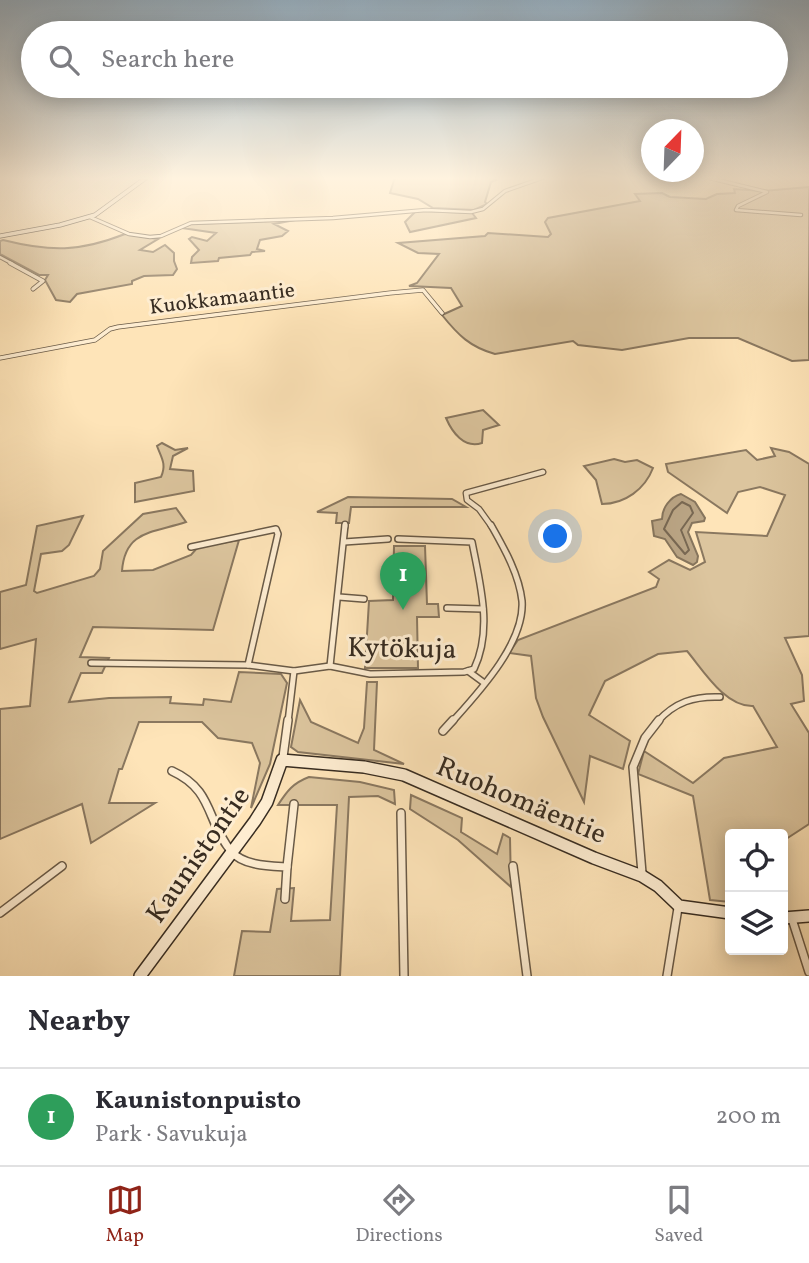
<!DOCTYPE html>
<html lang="en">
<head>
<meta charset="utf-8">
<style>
	body { margin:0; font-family:Vollkorn,serif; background:#f2f2f3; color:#2b2b33 }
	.controls { position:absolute; right:21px; bottom:21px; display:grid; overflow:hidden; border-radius:7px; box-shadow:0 4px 18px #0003 }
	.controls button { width:63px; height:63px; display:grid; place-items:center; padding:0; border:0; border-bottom:2px solid #e1e1e2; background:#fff; color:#2b2b33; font:35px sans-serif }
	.compass { position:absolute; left:641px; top:119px; width:63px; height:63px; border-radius:50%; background:#fff; box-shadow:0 4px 18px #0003; rotate:23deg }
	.you { position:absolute; left:556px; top:537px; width:24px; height:24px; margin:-18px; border:5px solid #fff; border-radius:50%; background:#1a73e8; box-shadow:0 0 0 10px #1a73e833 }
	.badge { display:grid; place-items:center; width:46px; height:46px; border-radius:50%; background:#8f2418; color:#fff; font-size:23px; font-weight:700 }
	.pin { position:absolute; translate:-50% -58px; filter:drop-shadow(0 2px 4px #0008) }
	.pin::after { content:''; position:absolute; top:37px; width:24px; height:21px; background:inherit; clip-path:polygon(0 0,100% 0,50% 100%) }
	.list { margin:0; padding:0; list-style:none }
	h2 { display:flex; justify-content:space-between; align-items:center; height:91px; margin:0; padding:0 28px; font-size:30px }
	h2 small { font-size:23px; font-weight:400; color:#7c7c81 }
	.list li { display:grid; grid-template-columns:46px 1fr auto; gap:21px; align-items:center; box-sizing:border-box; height:98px; padding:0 28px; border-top:2px solid #e1e1e2 }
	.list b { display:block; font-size:26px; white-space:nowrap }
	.list p { margin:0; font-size:23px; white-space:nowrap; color:#7c7c81 }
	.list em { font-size:23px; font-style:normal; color:#7c7c81 }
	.icon { flex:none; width:38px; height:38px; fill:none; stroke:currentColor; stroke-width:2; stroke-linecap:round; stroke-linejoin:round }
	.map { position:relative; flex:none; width:809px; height:976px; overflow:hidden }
	.search { position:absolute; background:#fff; box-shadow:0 4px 18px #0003; left:21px; right:21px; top:21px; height:77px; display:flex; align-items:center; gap:18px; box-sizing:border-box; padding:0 24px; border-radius:38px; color:#7c7c81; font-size:26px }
	.sheet { height:189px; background:#fff }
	nav { display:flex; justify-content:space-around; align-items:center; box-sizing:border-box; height:98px; border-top:2px solid #e1e1e2; background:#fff; font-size:19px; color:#7c7c81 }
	nav a { display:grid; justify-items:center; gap:4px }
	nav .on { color:#8f2418 }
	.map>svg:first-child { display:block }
	.green { fill:#dcc59e; stroke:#8a7860; stroke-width:2 }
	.water { fill:#baa585; stroke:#86755d; stroke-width:2 }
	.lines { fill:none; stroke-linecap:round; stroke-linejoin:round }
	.shore { stroke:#786853; stroke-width:2 }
	.street-far4-casing { stroke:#695a47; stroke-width:4.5 }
	.street-far3-casing { stroke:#695a47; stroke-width:5 }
	.street-far2-casing { stroke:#695a47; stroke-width:7 }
	.street-far1-casing { stroke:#695a47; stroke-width:8 }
	.street-casing { stroke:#695a47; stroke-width:10 }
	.secondary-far1-casing { stroke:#372c21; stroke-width:5 }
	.secondary-casing { stroke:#372c21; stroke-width:14 }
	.street-far4 { stroke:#feedd1; stroke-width:2.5 }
	.street-far3 { stroke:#feedd1; stroke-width:3.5 }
	.street-far2 { stroke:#feedd1; stroke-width:4.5 }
	.street-far1 { stroke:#feedd1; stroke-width:5 }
	.street { stroke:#feedd1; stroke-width:7 }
	.secondary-far1 { stroke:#feedd1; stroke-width:3.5 }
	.secondary { stroke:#feedd1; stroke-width:11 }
	.labels { text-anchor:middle; stroke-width:6; stroke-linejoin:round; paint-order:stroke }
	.far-street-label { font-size:21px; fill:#372c21; stroke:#feedd1 }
	.near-street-label { font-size:28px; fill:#372c21; stroke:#feedd1 }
</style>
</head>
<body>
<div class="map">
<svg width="809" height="976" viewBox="0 0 809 976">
	<rect width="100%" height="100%" fill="#fee4b8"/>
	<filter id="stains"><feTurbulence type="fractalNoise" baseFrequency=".00286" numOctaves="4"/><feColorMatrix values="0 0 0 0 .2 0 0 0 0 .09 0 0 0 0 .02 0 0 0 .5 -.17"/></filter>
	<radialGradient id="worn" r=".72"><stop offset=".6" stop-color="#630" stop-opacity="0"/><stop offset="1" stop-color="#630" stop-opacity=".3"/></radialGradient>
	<!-- green -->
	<g class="green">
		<path d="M395 177H492L496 180 491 182 485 202 487 204 474 210 433 208 418 199 390 193Z"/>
		<path d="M809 187V360L792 361 738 338H689L622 350 578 345 573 341 495 354C470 347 458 335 442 315L462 306 451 288 409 286 417 283 439 254 418 253 398 243 485 236 488 233 548 237 551 234 545 222 548 218 640 201 635 194 662 193 670 197 706 199 717 194 735 193 734 189 763 191Z"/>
		<path d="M422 211 472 213 476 218 410 232 405 222 415 212Z"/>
		<path d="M295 220 274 224 288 231 282 236 260 240 257 249 265 251 252 252 250 255 219 258 218 261 191 263 192 257 199 250 189 239 192 237 207 241 216 233 182 228 191 224Z"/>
		<path d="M125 234 158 239 140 250 153 252 165 245 174 253V261L177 269 173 275 144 276 132 281V284L77 294 70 302 56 300 45 280 48 275H39L0 254V241L3 240C51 252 79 252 125 234Z"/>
		<path d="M483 410 499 425 483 430 482 443C464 449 452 432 446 418Z"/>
		<path d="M162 443 175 450 188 448 173 456 170 469 193 471 194 491 135 502V483L161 477C167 464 161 457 157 446Z"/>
		<path d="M771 448 789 452 809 464V636L785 638 802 675 804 701 791 704 809 733V824L783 841V834H730V902L710 900 693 796 638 774 644 751 693 783 724 758 777 747 753 706C725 707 703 670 687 651L658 654 605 681 589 715 630 741 623 769 590 756 584 802 543 717 536 698 531 656 509 653 518 640 656 587 659 579 649 572 669 560 690 570 705 562 696 532 767 536 785 495 760 487 738 492 727 513 668 472 666 464 746 450 757 460 775 456Z"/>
		<path d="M614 459 625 462 637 460 653 468C645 489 625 504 602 504L596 480 584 466Z"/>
		<path d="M348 497 452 499 466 507H351L349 523H336L337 513 317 512Z"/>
		<path d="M176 508 186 522C153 533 125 530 122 571L153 570 191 555 198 547 239 540 213 630 93 627 80 657 109 658 102 673H81L69 702 109 698 171 697 170 703 203 705 204 699 231 702 239 672 281 674 287 683 270 764 251 808 260 763 252 743 218 738 202 722H139L122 769H119L109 803H155L91 843 82 804 0 839V709L30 706 36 639 0 649V592L26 585 37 526 83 516 69 545 62 551 41 554 34 591 37 593 94 576 100 569 103 551 143 514Z"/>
		<path d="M394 546H425L427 604H438L439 617H417L418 668H365L369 601 393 600Z"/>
		<path d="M367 682H377L374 750 404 764 298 752 291 747 300 700 311 722 358 743 364 728Z"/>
		<path d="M309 777 360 782 394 790 395 804 378 796 349 797 340 976H234L242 931 270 932 277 889 294 888 291 921 330 920 337 805H278C287 791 293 783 309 777Z"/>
		<path d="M411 795 462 818 461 832 497 854 503 834 510 838 511 887 458 840 410 809Z"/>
	</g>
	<!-- water -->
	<path class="water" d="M681 494 695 502 705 518 704 521 692 523 688 532 698 556 697 562 693 565 677 557 665 539 654 536 652 521 662 519C662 508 670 497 681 494Z"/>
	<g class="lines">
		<!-- shore -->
		<path class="shore" d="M682 502 690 506 693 513 681 530 689 550 685 554 664 529 673 510Z"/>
		<!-- street-far4 casing -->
		<g class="street-far4-casing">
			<g id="street-far4">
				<path d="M705 177 767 192 738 206 736 210 801 215"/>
				<path d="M90 217 129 234 150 237 161 236 191 223 333 218 426 210 471 212 483 209 505 191 545 177"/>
				<path d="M0 257 13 264"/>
			</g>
		</g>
		<!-- street-far3 casing -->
		<g class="street-far3-casing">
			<g id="street-far3">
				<path d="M10 263 43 281 33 289"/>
				<path d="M0 358 95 340 110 329 118 327 390 293 423 290 442 313"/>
			</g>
		</g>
		<!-- street-far2 casing -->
		<g class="street-far2-casing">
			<g id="street-far2">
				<path d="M345 527V524"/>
				<path d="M492 527 479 509 467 500 466 493 543 472"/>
			</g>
		</g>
		<!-- street-far1 casing -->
		<g class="street-far1-casing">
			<g id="street-far1">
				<path d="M344 542 388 539"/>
				<path d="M191 547 276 529 278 534 248 665"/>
				<path d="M339 597 364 599"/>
				<path d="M447 608 483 609"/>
				<path d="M91 663 248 665 294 671 330 666 370 674 464 672 474 669C493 629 480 584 472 542L398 539"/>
				<path d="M330 666 345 525"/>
				<path d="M468 671 483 682"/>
				<path d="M288 722 294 671"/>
				<path d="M452 722C478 693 525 643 522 601 519 574 504 548 491 525"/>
				<path d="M657 722C675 702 694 696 720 697"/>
			</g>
		</g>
		<!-- street casing -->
		<g class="street-casing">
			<g id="street">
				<path d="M443 731 453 720"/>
				<path d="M283 757 288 720"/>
				<path d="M172 771C214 790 206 821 231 851 243 866 270 866 287 867L285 899"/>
				<path d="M401 813 404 976"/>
				<path d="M513 866 527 976"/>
				<path d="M287 867 294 804"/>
				<path d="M642 873 633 767 645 738 659 720"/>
				<path d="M0 913 62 866"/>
				<path d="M792 919 809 972"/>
				<path d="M667 976 678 908"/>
			</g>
		</g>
		<!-- secondary-far1 casing -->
		<g class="secondary-far1-casing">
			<path id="secondary-far1" d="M0 236 60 225 95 215 147 177"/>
		</g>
		<!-- secondary casing -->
		<g class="secondary-casing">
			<g id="secondary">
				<path d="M783 918 809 916"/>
				<path d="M140 976 255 821 267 802 282 760 364 767 404 775 594 858 642 876 658 886 679 906 730 913"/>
			</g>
		</g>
		<!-- street-far4 -->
		<use href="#street-far4" class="street-far4"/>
		<!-- street-far3 -->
		<use href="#street-far3" class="street-far3"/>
		<!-- street-far2 -->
		<use href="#street-far2" class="street-far2"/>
		<!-- street-far1 -->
		<use href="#street-far1" class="street-far1"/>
		<!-- street -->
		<use href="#street" class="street"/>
		<!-- secondary-far1 -->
		<use href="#secondary-far1" class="secondary-far1"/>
		<!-- secondary -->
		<use href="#secondary" class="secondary"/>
	</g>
	<!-- sky -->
	<linearGradient id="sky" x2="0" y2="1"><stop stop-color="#95aec0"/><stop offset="0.57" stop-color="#fff3df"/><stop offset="1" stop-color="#fff3df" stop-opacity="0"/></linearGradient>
	<rect width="809" height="313" fill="url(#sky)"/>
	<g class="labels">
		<!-- far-street labels -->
		<g class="far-street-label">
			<text transform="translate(222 298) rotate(-7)" y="7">Kuokkamaantie</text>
		</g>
		<!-- near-street labels -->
		<g class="near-street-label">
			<text transform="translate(402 647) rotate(1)" y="10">Kytökuja</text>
			<text transform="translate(522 799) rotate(23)" y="10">Ruohomäentie</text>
			<text transform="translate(197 854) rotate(-55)" y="10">Kaunistontie</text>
		</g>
	</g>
	<rect width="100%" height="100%" filter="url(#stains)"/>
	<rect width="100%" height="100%" fill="url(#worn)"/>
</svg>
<div class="controls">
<button><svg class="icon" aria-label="locate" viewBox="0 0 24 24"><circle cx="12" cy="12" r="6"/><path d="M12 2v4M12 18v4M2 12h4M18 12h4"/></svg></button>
<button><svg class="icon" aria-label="layers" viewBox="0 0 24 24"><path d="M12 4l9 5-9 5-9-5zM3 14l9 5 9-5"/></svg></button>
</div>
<svg class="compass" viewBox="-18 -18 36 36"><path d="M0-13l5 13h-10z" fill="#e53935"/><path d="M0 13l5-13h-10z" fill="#7c7c81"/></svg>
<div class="you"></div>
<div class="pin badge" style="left:403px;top:610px;background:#2e9e5b">1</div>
<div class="search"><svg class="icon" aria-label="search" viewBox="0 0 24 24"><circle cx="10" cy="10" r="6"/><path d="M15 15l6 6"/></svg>Search here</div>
</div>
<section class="sheet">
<h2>Nearby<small></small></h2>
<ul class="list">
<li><span class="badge" style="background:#2e9e5b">1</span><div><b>Kaunistonpuisto</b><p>Park · Savukuja</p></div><em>200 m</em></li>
</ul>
</section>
<nav>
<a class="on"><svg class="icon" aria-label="map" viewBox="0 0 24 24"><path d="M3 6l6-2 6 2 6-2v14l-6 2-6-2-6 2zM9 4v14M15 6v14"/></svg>Map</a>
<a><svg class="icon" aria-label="directions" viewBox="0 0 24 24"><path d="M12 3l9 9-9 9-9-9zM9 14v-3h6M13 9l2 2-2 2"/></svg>Directions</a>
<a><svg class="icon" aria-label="saved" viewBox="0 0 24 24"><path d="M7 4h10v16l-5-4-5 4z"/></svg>Saved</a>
</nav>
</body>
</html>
